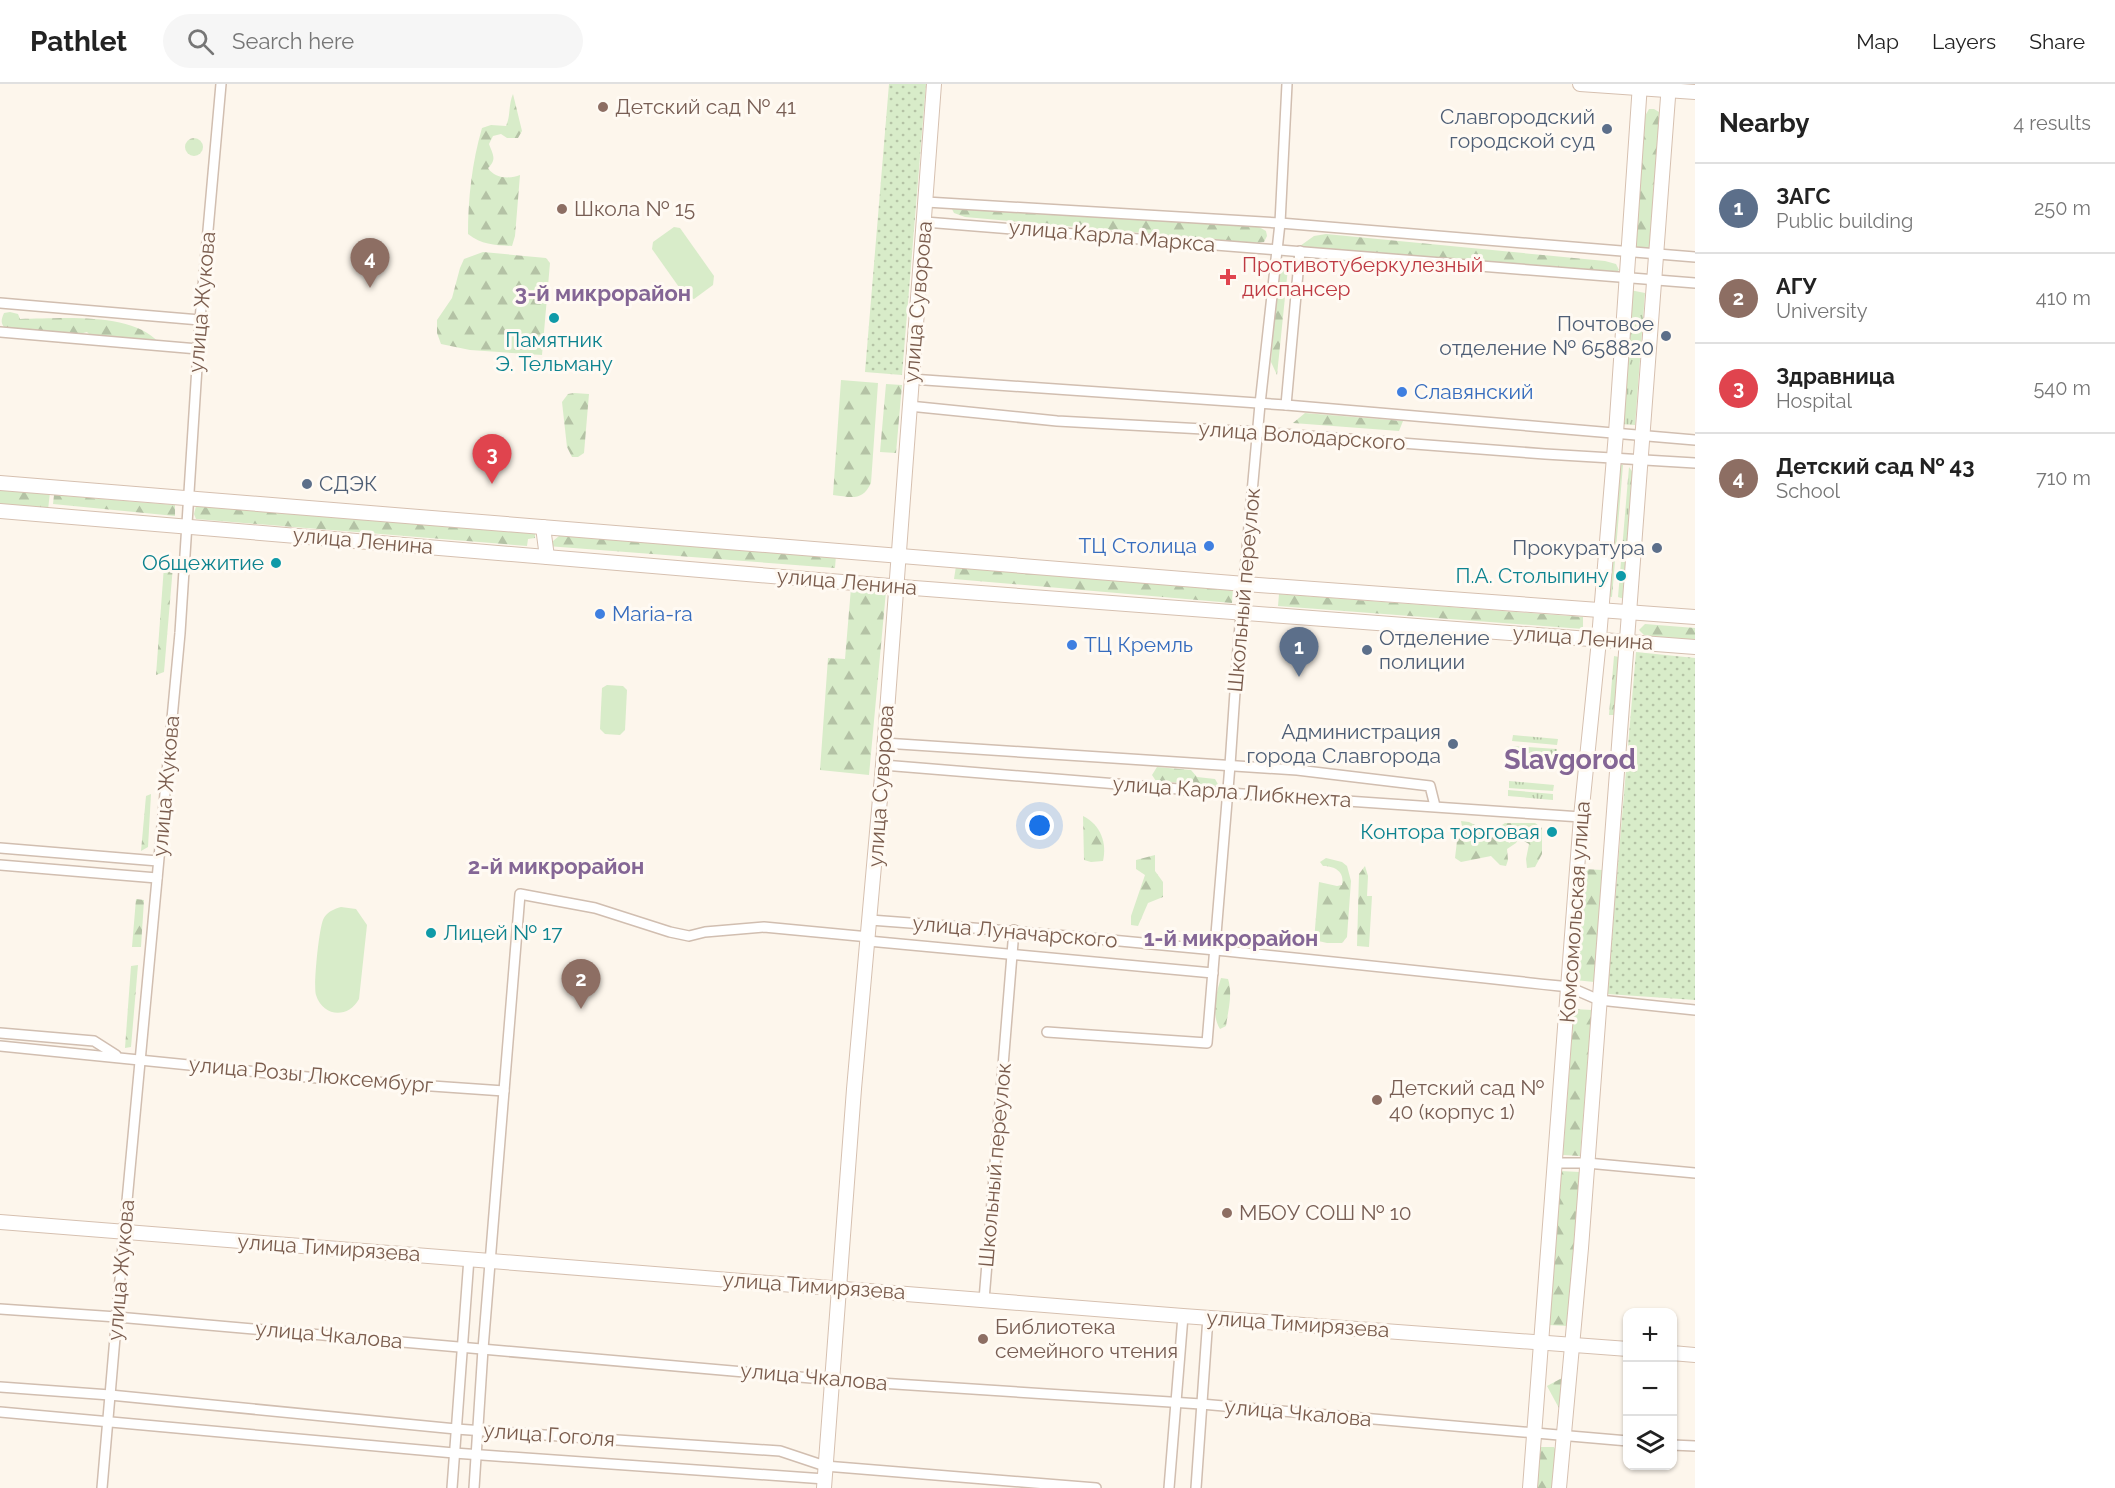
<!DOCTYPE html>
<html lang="en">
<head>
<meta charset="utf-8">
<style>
	body { margin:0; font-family:Raleway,sans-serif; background:#f6f6f6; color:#222 }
	.controls { position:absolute; right:18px; bottom:18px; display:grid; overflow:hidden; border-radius:12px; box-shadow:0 2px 4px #0004 }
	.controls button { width:54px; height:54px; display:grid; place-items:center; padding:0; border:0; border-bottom:2px solid #e0e0e0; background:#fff; color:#222; font:30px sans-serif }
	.you { position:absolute; left:1040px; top:742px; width:21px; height:21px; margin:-15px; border:4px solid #fff; border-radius:50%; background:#1a73e8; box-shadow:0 0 0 9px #1a73e833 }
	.badge { display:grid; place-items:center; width:39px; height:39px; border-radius:50%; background:#b45309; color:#fff; font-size:20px; font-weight:700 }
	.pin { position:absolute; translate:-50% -50px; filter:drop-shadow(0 2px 3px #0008) }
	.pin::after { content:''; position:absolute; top:32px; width:21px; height:18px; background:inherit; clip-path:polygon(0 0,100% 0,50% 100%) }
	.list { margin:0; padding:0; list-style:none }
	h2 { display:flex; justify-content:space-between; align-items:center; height:78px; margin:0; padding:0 24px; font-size:26px }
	h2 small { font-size:20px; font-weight:400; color:#767676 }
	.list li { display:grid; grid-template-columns:39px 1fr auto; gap:18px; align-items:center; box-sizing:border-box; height:90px; padding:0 24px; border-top:2px solid #e0e0e0 }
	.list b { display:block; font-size:22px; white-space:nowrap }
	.list p { margin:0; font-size:20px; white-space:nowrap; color:#767676 }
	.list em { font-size:20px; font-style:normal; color:#767676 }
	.icon { flex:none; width:33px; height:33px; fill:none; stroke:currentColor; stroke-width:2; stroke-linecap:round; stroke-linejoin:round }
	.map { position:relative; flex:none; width:1695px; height:1404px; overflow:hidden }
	header { display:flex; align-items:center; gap:36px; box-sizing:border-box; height:84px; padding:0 30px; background:#fff; border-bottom:2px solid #e0e0e0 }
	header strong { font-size:28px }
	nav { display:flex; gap:33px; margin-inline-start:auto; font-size:21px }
	.search { width:420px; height:54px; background:#f6f6f6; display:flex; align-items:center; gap:15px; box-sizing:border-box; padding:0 21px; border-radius:33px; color:#767676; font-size:22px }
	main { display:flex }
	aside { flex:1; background:#fff }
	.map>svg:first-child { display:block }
	.grass { fill:url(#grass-tufts) }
	.forest { fill:url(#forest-firs) }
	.park { fill:url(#park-dots) }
	.pitch { fill:#d8ecc9 }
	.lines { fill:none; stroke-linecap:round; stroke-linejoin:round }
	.street-casing { stroke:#d1beb0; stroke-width:12 }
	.secondary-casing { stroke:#d6c0b0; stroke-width:16 }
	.street { stroke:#fff; stroke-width:9 }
	.secondary { stroke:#fff; stroke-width:14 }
	.education-dot { fill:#8d6e63; stroke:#fffaf3; stroke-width:2 }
	.service-dot { fill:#5c6f8a; stroke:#fffaf3; stroke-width:2 }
	.health-dot { fill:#e0444e; stroke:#fffaf3; stroke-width:2 }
	.culture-dot { fill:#0f9aa8; stroke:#fffaf3; stroke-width:2 }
	.shop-dot { fill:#3f7fe0; stroke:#fffaf3; stroke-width:2 }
	.labels { text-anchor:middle; stroke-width:6; stroke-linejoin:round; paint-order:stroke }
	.education-label { font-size:21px; fill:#785e54; stroke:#fffaf3; text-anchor:start }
	.service-label { font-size:21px; fill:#4e5e75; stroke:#fffaf3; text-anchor:end }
	.street-label { font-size:21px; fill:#7a5c4d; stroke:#fffaf3 }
	.health-label { font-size:21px; fill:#be3a42; stroke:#fffaf3; text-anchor:start }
	.culture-label { font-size:21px; fill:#0d838f; stroke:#fffaf3; text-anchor:end }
	.shop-label { font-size:21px; fill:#366cbe; stroke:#fffaf3; text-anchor:start }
	.neighbourhood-label { font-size:22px; font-weight:bold; fill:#846695; stroke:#fffaf3 }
	.district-label { font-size:27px; font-weight:bold; fill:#846695; stroke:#fffaf3 }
</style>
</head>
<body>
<header>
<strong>Pathlet</strong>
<div class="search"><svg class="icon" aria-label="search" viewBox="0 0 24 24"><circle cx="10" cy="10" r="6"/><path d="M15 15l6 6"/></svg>Search here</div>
<nav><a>Map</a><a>Layers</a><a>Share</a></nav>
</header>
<main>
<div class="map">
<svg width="1695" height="1404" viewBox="0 0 1695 1404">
	<defs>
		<pattern id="grass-tufts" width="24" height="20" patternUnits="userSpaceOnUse" patternTransform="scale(1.5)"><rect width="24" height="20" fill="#d8ecc9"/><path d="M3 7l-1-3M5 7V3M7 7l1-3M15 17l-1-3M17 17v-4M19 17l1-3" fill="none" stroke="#b4c2a5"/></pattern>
		<pattern id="forest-firs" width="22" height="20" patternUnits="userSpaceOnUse" patternTransform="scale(1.5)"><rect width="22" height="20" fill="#d8ecc9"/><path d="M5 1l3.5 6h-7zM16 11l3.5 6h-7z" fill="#b4c2a5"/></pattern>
		<pattern id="park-dots" width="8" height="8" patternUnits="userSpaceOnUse" patternTransform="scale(1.5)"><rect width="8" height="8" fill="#d8ecc9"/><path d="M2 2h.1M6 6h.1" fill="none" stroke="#b4c2a5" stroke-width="1.8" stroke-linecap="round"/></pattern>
	</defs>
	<rect width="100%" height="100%" fill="#fdf6ec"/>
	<!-- grass -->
	<g class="grass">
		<path d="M1630 206 1645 209 1635 341 1620 340Z"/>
		<path d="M1617 381H1623L1612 513 1606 512Z"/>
		<path d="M1629 383 1636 393 1624 515 1618 513Z"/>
		<path d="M1614 572 1619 573 1615 631H1609Z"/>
		<path d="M1513 651 1558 655 1557 661 1512 657Z"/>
		<path d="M1512 662 1557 665V672L1512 668Z"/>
		<path d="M1509 697 1554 701 1553 707 1509 704Z"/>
		<path d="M1508 706 1553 710V716L1508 712Z"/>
	</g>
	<!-- forest -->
	<g class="forest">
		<path d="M513 10 522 47 518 54H507L501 50 493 52 489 60C493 71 497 75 488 84 495 95 510 95 520 91L515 152 512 162C495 161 482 161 468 150 468 115 472 78 482 44L491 41 506 42C511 31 508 22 513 10Z"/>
		<path d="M1649 25H1654L1659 28 1660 38 1651 165 1633 164 1642 52 1645 32Z"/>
		<circle cx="194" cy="63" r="9"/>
		<path d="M954 122 1259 143 1266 147 1267 152 1264 158 1253 159 965 133 954 129 952 125Z"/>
		<path d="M1326 150 1605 177 1616 180 1619 186 1611 192 1307 165 1300 162 1314 152Z"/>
		<path d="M483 168 546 174 550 179 542 271 470 266 441 260 437 249V236L452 214 460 184 464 175Z"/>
		<path d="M1282 179 1287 180 1288 184 1277 291 1271 278 1277 200Z"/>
		<path d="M10 228 18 230 20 235C59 235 132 227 159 259L92 253 87 248 72 252 22 247 17 244 7 246C0 240 1 236 4 229Z"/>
		<path d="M841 296 878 299 871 399C862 418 851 413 833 411Z"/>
		<path d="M886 300 902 301 896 369 880 368Z"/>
		<path d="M574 309 589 310 584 369 578 373H572L567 363 562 318 568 310Z"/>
		<path d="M1305 329 1403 337 1399 347 1293 339Z"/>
		<path d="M0 404 50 408 48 426 0 421Z"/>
		<path d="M54 411 175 421V432L53 420Z"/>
		<path d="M196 422 535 447V454L528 455 527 462 196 435 194 430Z"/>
		<path d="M559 452 836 471 835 484 547 462Z"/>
		<path d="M164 482H173L164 588 156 591Z"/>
		<path d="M956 482 1233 503 1232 519 954 495Z"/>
		<path d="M851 504 886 507 869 691 820 686 828 574 845 575Z"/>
		<path d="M1279 510 1583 533V545L1278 522Z"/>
		<path d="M1645 540 1695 544V556L1645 552 1639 546Z"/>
		<path d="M1157 683 1191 686 1197 693 1215 695 1219 702 1156 697 1152 691Z"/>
		<path d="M151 710 148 763 141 767 146 712Z"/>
		<path d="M1083 732C1101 741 1107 759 1103 777L1091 778 1084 776Z"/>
		<path d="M1461 737 1469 738 1481 744 1487 756 1495 752 1510 759 1512 753 1506 746 1499 743 1505 739H1535L1542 744V770L1535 783 1527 784 1526 775 1529 760 1519 754 1516 759 1507 765 1508 776 1506 782 1500 781 1491 772 1461 778 1455 774 1457 757 1463 748Z"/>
		<path d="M1155 771V787L1163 798V813L1148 819 1138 842 1131 841V832L1145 791 1136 785V776Z"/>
		<path d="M1326 774 1342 778 1347 782 1351 797 1347 853 1342 859H1327L1314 856 1319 798 1337 802 1342 801C1345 788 1335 782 1323 782L1320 778Z"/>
		<path d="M1365 782 1368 792 1367 812H1372L1369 863 1357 862 1359 790Z"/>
		<path d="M1583 785 1603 786 1594 898 1575 896Z"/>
		<path d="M136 815 144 816 141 863H132Z"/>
		<path d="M138 881 131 963 125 964 131 882Z"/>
		<path d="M1221 894 1228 895C1233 910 1228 927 1226 942L1220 945C1211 931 1216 909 1221 894Z"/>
		<path d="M1574 925 1592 926 1580 1072 1563 1071Z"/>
		<path d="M1560 1087 1580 1088 1568 1242 1548 1241Z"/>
		<path d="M1562 1294 1560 1326 1547 1302Z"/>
		<path d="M1541 1363H1554L1557 1369 1554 1404H1535Z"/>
	</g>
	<!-- park -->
	<g class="park">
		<path d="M889 0H926L902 291 865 288Z"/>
		<path d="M1636 568 1695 574V916L1607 910Z"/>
	</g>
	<!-- pitch -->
	<g class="pitch">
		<path d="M674 143 680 144 714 192 713 201 694 215 686 213 652 165 653 158Z"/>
		<path d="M607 601 623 602 627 606 625 646 620 651 605 650 600 645 602 604Z"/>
		<path d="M341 823 356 825 367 841 359 915C348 935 323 933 316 911 313 903 319 845 323 836 326 828 334 825 341 823Z"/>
	</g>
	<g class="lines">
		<!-- street casing -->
		<g class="street-casing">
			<g id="street">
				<path d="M926 118 1280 139 1695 173"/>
				<path d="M925 138 1695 199"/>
				<path d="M0 219 200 236"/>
				<path d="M0 248 198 265"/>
				<path d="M911 295 1286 321 1695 356"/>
				<path d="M1286 321 1300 167"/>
				<path d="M909 322 1057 337 1258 348 1545 370 1695 379"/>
				<path d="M884 659 1297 686 1430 702 1435 722"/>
				<path d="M883 681 1228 709 1581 733"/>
				<path d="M0 764 158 777"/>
				<path d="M0 781 157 794"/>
				<path d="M870 836C1104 853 1336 878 1569 903L1599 916 1695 926"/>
				<path d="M868 857 1213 889"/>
				<path d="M1047 948 1207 959 1230 681 1238 564 1260 320 1280 139 1287 0"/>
				<path d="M0 949 94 957 116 971"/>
				<path d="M0 962 317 994 504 1007"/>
				<path d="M1556 1079H1587L1695 1089"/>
				<path d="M984 1216 1014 846"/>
				<path d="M0 1225 117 1233 834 1296 1201 1320 1628 1357"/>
				<path d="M0 1303 110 1311 456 1345 780 1367 825 1382 1096 1404"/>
				<path d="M0 1328 454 1369 825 1395"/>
				<path d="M1672 1361 1695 1362"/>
				<path d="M102 1404 124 1149 180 549 200 236 221 0"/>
				<path d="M452 1404 469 1174"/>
				<path d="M474 1404 483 1265 520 810 595 824 670 848 689 852 705 848 764 843 869 853"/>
				<path d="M1169 1404 1183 1232"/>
				<path d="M1196 1404 1208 1233"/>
			</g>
		</g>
		<!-- secondary casing -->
		<g class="secondary-casing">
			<g id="secondary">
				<path d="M1580 0 1695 8"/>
				<path d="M0 399 1245 500 1695 533"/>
				<path d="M0 427 914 504 1695 563"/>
				<path d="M543 443 547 473"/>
				<path d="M0 1138 1183 1232 1628 1265"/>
				<path d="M1672 1269 1695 1271"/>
				<path d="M824 1404 854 1005 883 681 934 0"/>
				<path d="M1530 1404 1581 733 1598 566 1616 349 1640 0"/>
				<path d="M1559 1404 1581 1164 1669 0"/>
			</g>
		</g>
		<!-- street -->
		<use href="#street" class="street"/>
		<!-- secondary -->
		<use href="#secondary" class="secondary"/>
	</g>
	<!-- markers -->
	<g class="education-dot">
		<circle cx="603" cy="23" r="6"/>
		<circle cx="562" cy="125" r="6"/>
		<circle cx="1377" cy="1016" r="6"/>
		<circle cx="1227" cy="1129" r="6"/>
		<circle cx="983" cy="1255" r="6"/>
	</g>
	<g class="service-dot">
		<circle cx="1607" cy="45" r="6"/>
		<circle cx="1666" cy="252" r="6"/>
		<circle cx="307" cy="400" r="6"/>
		<circle cx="1657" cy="464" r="6"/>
		<circle cx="1367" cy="566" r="6"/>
		<circle cx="1453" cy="660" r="6"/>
	</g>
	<path class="health-dot" d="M1225 184h6v6h6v6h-6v6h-6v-6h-6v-6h6z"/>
	<g class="culture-dot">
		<circle cx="554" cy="234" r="6"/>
		<circle cx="276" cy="479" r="6"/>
		<circle cx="1621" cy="492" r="6"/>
		<circle cx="1552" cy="748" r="6"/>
		<circle cx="431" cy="849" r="6"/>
	</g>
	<g class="shop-dot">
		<circle cx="1402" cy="308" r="6"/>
		<circle cx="1209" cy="462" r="6"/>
		<circle cx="600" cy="530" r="6"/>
		<circle cx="1072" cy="561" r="6"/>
	</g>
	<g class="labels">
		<!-- education labels -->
		<g class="education-label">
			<text x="615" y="30">Детский сад № 41</text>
			<text x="574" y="132">Школа № 15</text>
			<text x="1389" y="1011">Детский сад №<tspan x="1389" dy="24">40 (корпус 1)</tspan></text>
			<text x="1239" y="1136">МБОУ СОШ № 10</text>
			<text x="995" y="1250">Библиотека<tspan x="995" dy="24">семейного чтения</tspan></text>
		</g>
		<!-- service labels -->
		<g class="service-label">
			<text x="1595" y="40">Славгородский<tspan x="1595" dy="24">городской суд</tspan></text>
			<text x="1654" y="247">Почтовое<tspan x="1654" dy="24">отделение № 658820</tspan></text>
			<text x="319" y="407" text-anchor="start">СДЭК</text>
			<text x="1645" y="471">Прокуратура</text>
			<text x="1379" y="561" text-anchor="start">Отделение<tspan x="1379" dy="24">полиции</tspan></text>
			<text x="1441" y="655">Администрация<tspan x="1441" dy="24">города Славгорода</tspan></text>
		</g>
		<!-- street labels -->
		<g class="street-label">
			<text transform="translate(1112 152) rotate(5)" y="7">улица Карла Маркса</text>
			<text transform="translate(202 218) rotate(-85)" y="7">улица Жукова</text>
			<text transform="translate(918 218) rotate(-85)" y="7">улица Суворова</text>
			<text transform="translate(1302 352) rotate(4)" y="7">улица Володарского</text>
			<text transform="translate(363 457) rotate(5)" y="7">улица Ленина</text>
			<text transform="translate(847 498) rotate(5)" y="7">улица Ленина</text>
			<text transform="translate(1244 506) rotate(-85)" y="7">Школьный переулок</text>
			<text transform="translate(1583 554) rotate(4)" y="7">улица Ленина</text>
			<text transform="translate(166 702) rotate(-85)" y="7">улица Жукова</text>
			<text transform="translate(881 702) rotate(-86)" y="7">улица Суворова</text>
			<text transform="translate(1232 708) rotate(4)" y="7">улица Карла Либкнехта</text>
			<text transform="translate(1575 828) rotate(-86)" y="7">Комсомольская улица</text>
			<text transform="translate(1015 848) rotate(5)" y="7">улица Луначарского</text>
			<text transform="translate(311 991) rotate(5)" y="7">улица Розы Люксембург</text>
			<text transform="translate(995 1081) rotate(-85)" y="7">Школьный переулок</text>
			<text transform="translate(329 1164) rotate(4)" y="7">улица Тимирязева</text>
			<text transform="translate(121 1186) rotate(-85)" y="7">улица Жукова</text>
			<text transform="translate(814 1202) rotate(4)" y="7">улица Тимирязева</text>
			<text transform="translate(1298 1240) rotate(4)" y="7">улица Тимирязева</text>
			<text transform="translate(329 1251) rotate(5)" y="7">улица Чкалова</text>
			<text transform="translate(814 1293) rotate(5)" y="7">улица Чкалова</text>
			<text transform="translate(1298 1329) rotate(5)" y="7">улица Чкалова</text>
			<text transform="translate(549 1351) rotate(4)" y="7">улица Гоголя</text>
		</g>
		<!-- health labels -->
		<g class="health-label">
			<text x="1242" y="188">Противотуберкулезный<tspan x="1242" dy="24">диспансер</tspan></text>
		</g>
		<!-- culture labels -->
		<g class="culture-label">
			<text x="554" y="263" text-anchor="middle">Памятник<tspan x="554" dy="24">Э. Тельману</tspan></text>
			<text x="264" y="486">Общежитие</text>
			<text x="1609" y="499">П.А. Столыпину</text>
			<text x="1540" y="755">Контора торговая</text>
			<text x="443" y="856" text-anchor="start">Лицей № 17</text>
		</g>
		<!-- shop labels -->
		<g class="shop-label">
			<text x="1414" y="315">Славянский</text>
			<text x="1197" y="469" text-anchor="end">ТЦ Столица</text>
			<text x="612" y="537">Maria-ra</text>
			<text x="1084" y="568">ТЦ Кремль</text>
		</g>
		<!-- neighbourhood labels -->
		<g class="neighbourhood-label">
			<text x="603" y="217">3-й микрорайон</text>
			<text x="556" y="790">2-й микрорайон</text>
			<text x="1231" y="862">1-й микрорайон</text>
		</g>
		<!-- district labels -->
		<g class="district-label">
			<text x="1570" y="685">Slavgorod</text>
		</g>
	</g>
</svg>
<div class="controls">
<button>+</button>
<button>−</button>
<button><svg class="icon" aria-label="layers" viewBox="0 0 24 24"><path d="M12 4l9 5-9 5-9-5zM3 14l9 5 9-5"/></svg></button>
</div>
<div class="you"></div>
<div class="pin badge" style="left:1299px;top:593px;background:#5c6f8a">1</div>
<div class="pin badge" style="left:581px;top:925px;background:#8d6e63">2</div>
<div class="pin badge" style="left:492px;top:400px;background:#e0444e">3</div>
<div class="pin badge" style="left:370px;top:204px;background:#8d6e63">4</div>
</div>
<aside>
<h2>Nearby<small>4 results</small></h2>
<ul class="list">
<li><span class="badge" style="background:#5c6f8a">1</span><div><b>ЗАГС</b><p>Public building</p></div><em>250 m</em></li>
<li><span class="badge" style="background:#8d6e63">2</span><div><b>АГУ</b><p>University</p></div><em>410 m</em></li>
<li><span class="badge" style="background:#e0444e">3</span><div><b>Здравница</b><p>Hospital</p></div><em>540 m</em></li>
<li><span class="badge" style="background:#8d6e63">4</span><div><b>Детский сад № 43</b><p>School</p></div><em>710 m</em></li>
</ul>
</aside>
</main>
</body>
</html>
